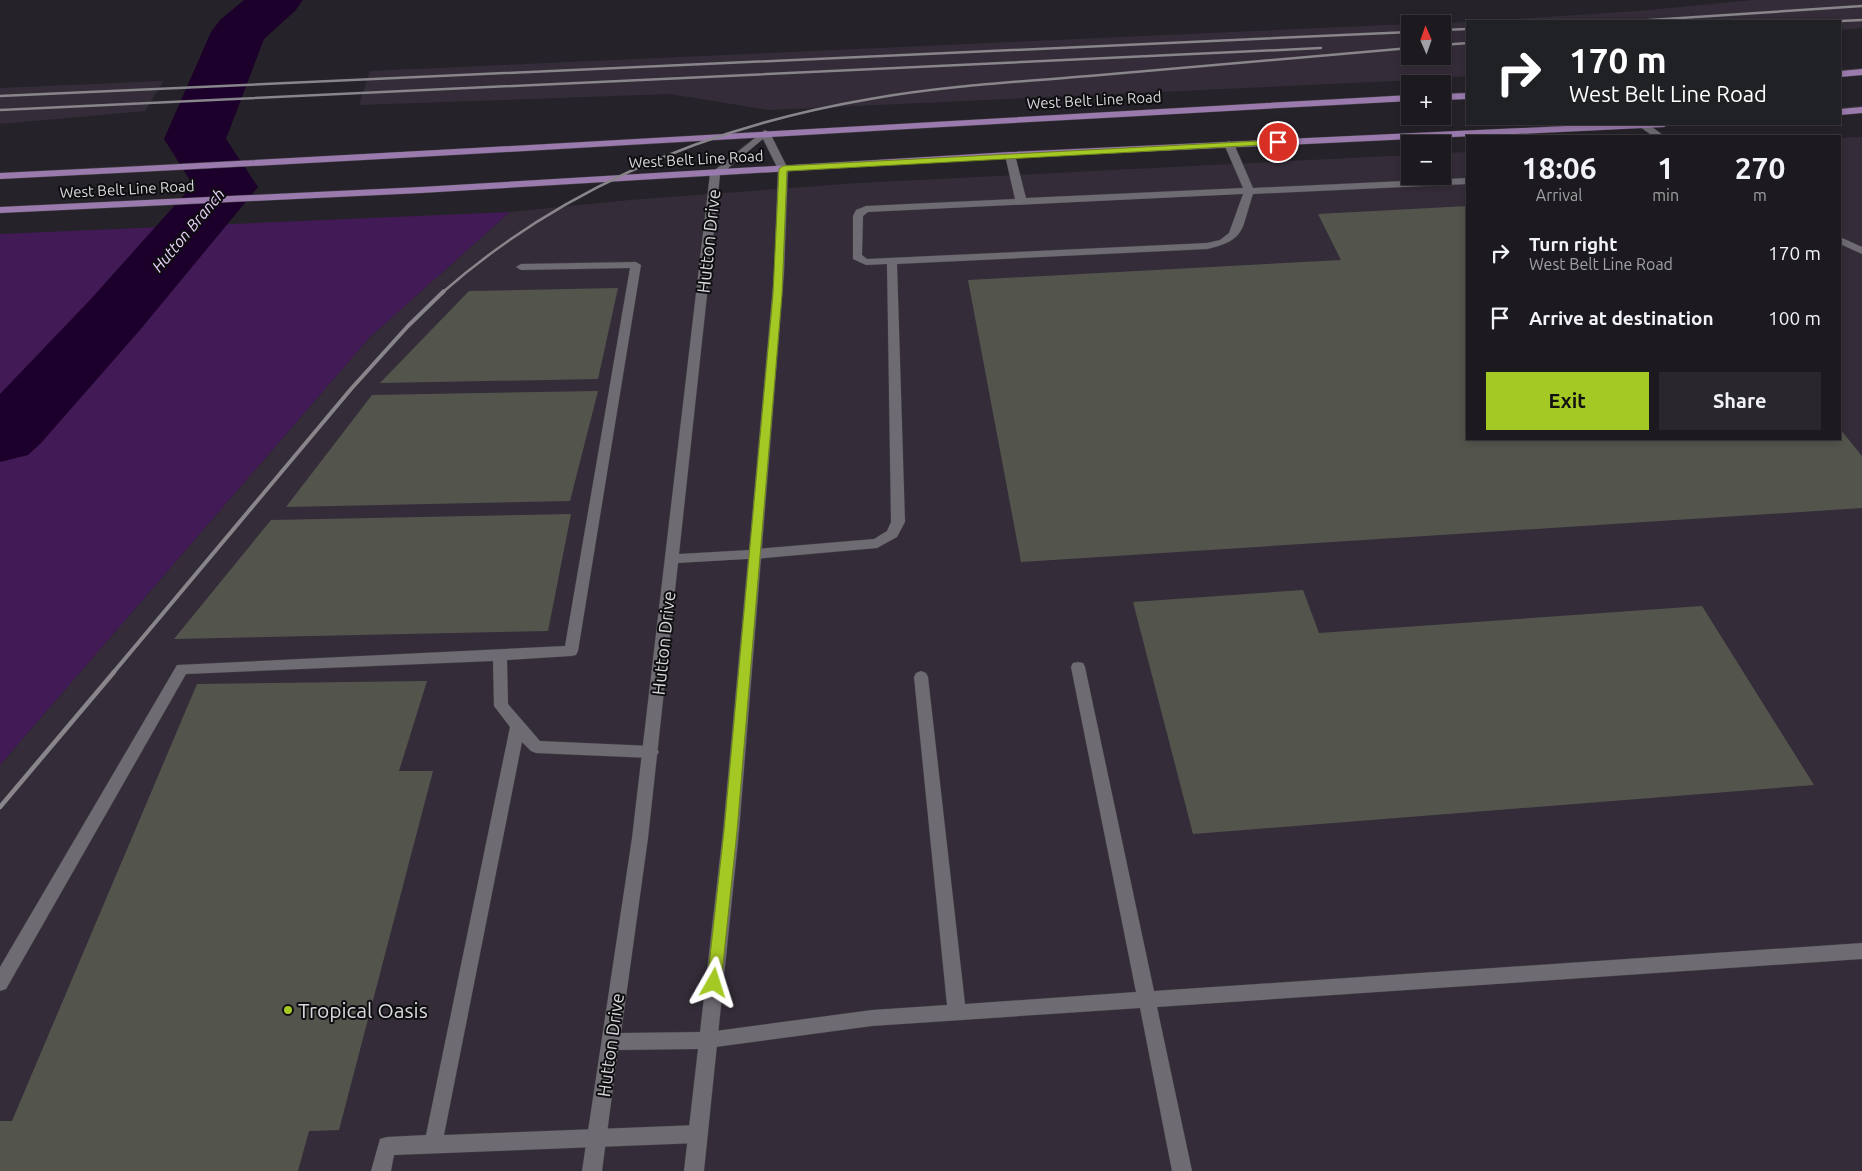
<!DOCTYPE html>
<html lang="en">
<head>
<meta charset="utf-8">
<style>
	body { margin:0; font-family:Ubuntu,sans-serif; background:#29272c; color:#f1f3f6; height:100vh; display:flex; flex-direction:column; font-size:19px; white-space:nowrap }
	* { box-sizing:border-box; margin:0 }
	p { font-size:16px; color:#a0a1a4 }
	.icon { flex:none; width:28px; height:28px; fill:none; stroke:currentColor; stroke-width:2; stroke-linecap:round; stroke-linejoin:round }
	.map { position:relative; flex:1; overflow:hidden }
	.panel { position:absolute; left:1466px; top:135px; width:375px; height:305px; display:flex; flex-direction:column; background:#1c1a1f; border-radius:0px; box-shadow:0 2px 8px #0003,0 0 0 1px #3a383d }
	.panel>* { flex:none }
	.top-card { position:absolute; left:1466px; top:20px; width:375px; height:105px; border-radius:0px; box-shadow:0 2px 8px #0003,0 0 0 1px #3a383d; background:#202124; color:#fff; overflow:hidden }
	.needle { width:32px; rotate:358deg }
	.fabs { position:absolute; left:1401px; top:15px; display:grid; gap:10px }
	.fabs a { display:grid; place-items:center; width:50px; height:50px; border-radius:0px; background:#1c1a1f; box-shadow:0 2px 8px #0003,0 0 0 1px #3a383d; font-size:25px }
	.pin { position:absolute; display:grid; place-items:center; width:42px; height:42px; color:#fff; margin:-21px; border:2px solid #fff; border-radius:50%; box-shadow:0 1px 5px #0007 }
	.me { position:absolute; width:55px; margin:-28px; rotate:6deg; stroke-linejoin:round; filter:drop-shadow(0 0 4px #0008) }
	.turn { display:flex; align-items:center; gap:18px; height:105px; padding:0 20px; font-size:22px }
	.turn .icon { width:65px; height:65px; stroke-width:2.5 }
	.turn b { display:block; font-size:35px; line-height:42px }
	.eta { display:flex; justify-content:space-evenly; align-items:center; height:85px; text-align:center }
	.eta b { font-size:30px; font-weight:600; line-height:35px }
	.action { display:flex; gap:10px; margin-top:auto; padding:10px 20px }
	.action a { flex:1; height:58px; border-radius:0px; background:#a4c824; color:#111; font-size:20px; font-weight:600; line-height:58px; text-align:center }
	.action a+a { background:#29272c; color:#f1f3f6 }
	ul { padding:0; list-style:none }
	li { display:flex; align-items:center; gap:15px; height:65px; padding:0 20px }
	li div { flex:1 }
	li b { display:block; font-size:19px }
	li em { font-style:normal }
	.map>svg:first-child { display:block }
</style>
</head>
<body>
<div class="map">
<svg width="1862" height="1171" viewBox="0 0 1862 1171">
	<rect width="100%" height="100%" fill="#262229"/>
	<g fill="#342d39">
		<polygon points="1753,0 1862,0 1862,28 1840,30 1840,21 1482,21 1639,11"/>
		<polygon points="1467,22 1467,76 1417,80 769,110 670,94 359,105 370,71 1410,24 1410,56 1442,56 1442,24 1426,24"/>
		<polygon points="163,81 145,111 0,124 0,88"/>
		<polygon points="1862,137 1862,1171 0,1171 0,765 370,337 510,212 630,200 858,183 1410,155 1410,176 1442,176 1443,153 1467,152 1468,439 1840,439 1840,138"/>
	</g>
	<polygon fill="#411a56" points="510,212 370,337 0,765 0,234"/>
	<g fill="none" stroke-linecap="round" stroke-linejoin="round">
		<polygon fill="#1c002b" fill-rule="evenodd" points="244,0 303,0 295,11 264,39 226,139 258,187 140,330 41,443 28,455 0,462 0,394 90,300 193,185 164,139 211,32 220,20"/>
	</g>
	<g fill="#53554d">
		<polygon points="1468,206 1468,439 1840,439 1840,429 1862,456 1862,508 1021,562 968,280 1341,260 1318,214"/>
		<polygon points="618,288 598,379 380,383 469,291"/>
		<polygon points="598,391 570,501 286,507 372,395"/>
		<polygon points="571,514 548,631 174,639 271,520"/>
		<polygon points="1303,590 1319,633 1702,606 1814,785 1193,834 1133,602"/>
		<polygon points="427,681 399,771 433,771 339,1130 309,1131 298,1171 0,1171 0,1121 12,1121 197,684"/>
	</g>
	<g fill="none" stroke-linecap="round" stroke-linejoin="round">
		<defs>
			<g id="service">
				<polygon points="1639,124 1648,124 1664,136 1653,136 1640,127"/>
				<path d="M1229,141L1234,144L1253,188L1468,178V184L1253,194C1241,229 1247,240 1207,249L897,264L905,522L897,537L877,548L755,559L750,557L748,554L750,551L755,549L874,539L887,531L891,522L887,264L866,265L853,259V216L856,210L866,206L1015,199L1005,155L1010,152L1015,155L1026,198L1243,188L1224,144ZM1243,194L1229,233L1220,240L1207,243L867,259L862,255L863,216L868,212Z"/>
				<polygon points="1840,237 1862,247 1862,254 1840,244"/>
				<polygon points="636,262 641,265 578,651 576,655 571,656 507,660 508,704 540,741 651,746 656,748 659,752 656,756 651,758 536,753 531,751 522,742 444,1135 698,1125 705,1128 707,1134 705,1140 698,1143 394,1155 391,1171 371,1171 380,1139 387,1137 426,1135 510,727 494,706 493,661 186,674 6,989 0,991 0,967 177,665 565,646 630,268 521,270 516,267 521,264"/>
				<polygon points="1078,662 1083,663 1085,667 1154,991 1862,943 1862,959 1157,1007 1192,1171 1172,1171 1140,1008 872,1026 708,1048 702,1046 699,1040 702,1034 708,1032 872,1010 947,1005 914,677 916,673 921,671 926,673 928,677 965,1004 1136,992 1071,667 1073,663"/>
			</g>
			<path id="tertiary" d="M765,130L770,133L788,169L784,274L739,831L704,1171H684L698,1049L618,1050L602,1171H582L632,838L710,174ZM763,139L778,169L774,274L749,550L679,554L720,175ZM748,559L723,831L700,1032L621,1033L648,838L678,563Z"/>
			<g id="primary">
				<polygon points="1862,69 1862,75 1840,77 1840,71"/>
				<polygon points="1468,93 1468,99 1442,100 1442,94"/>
				<path d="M1410,95V101C940,126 470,156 0,179V173C470,150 940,121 1410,95Z"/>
				<polygon points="1862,107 1862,113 1840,115 1840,109"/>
				<polygon points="1608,124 1669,124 1664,127 1010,158 421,193 0,213 0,207 421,187 1010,152"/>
			</g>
		</defs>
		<use href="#service" stroke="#3f3d42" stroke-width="1"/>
		<use href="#tertiary" stroke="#3f3d42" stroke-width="1"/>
		<use href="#primary" stroke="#3f3d42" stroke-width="1"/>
		<use href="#service" fill="#6f6b73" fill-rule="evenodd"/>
		<use href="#tertiary" fill="#6f6b73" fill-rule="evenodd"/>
		<use href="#primary" fill="#9b7bae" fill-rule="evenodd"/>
		<g stroke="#88858b" stroke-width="2.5">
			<polyline points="1635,21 1862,6"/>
			<polyline points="1840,21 1862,20"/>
			<polyline points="1442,30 1468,29"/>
			<polyline points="1442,45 1468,43"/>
			<polyline points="0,96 1410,32"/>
			<polyline points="0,110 1321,48"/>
			<path d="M443,292C565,185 712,126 870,99C943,86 1016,82 1089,76C1196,66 1303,57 1410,48"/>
		</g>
		<polyline stroke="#88858b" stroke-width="4" points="113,673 351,389 408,326 444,291"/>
		<polyline stroke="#88858b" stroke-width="4.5" points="0,807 114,672"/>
	</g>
	<polygon fill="#a4c824" stroke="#6b8217" points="1278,140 1282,142 1280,144 787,171 782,294 737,831 721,983 719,988 714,989 709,988 707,983 724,831 773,294 779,169 783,166"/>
	<circle fill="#a4c824" stroke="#0e0d10" stroke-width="2" cx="288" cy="1010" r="5"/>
	<g text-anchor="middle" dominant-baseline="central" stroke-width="4" stroke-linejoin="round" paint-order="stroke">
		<g font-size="15" fill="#d9d7db" stroke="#0e0d10">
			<text transform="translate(1094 100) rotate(-3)">West Belt Line Road</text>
			<text transform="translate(696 159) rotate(-3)">West Belt Line Road</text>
			<text transform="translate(127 189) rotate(-3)">West Belt Line Road</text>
		</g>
		<g font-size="16" font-style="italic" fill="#ead2fa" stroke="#0e0d10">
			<text transform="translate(188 230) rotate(-50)">Hutton Branch</text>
		</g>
		<g font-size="18" fill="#d9d7db" stroke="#0e0d10">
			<text transform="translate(708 241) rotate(-84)">Hutton Drive</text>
			<text transform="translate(663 643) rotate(-84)">Hutton Drive</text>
			<text transform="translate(610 1045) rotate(-82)">Hutton Drive</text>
		</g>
		<g font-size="21" fill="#d9d7db" stroke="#0e0d10" text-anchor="start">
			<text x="298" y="1010">Tropical Oasis</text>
		</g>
	</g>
</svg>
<div class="fabs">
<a><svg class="needle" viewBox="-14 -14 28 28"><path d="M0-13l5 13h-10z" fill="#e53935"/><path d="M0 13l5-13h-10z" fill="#a0a1a4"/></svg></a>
<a>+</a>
<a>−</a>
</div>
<div class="pin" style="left:1278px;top:142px;background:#d93025"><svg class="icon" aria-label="arrive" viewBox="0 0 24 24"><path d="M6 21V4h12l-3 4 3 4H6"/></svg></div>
<svg class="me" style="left:714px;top:983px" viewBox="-20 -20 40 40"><path d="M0-17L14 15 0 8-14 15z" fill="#a4c824" stroke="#fff" stroke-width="4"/></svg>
<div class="top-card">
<div class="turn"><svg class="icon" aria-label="right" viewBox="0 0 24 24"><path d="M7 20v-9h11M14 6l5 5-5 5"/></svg><div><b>170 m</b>West Belt Line Road</div></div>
</div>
<section class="panel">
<div class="eta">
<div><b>18:06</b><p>Arrival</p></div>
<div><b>1</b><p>min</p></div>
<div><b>270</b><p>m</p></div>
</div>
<ul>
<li><svg class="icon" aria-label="right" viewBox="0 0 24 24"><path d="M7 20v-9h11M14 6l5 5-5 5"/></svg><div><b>Turn right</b><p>West Belt Line Road</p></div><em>170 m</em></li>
<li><svg class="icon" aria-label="arrive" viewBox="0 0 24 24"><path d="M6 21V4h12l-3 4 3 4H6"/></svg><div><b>Arrive at destination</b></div><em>100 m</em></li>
</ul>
<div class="action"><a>Exit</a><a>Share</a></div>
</section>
</div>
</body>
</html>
